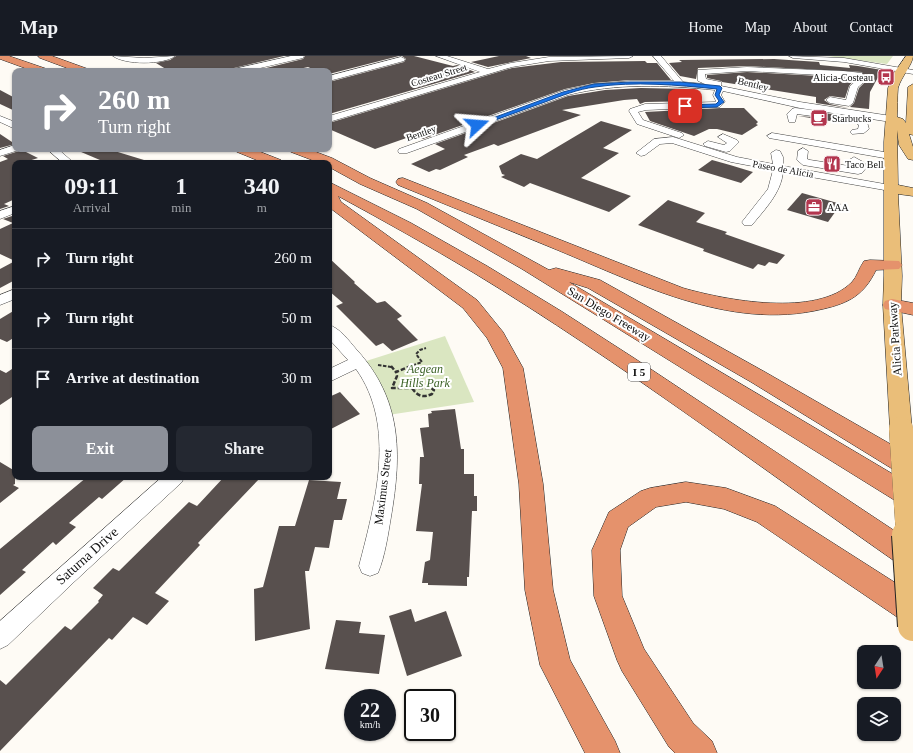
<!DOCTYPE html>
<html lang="en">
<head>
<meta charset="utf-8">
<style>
	body { margin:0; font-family:"Times New Roman",serif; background:#242831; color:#f1f3f6; height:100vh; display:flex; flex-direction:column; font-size:15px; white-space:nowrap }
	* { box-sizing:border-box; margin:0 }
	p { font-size:13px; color:#9ea1a6 }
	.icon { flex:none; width:22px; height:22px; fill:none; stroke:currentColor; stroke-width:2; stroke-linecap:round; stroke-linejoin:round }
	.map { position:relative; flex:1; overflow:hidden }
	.drawer { position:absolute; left:12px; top:104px; width:320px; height:320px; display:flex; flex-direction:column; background:#171b24; border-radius:8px; box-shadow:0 1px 3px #0004 }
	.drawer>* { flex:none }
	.guide { position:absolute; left:12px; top:12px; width:320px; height:84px; border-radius:8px; box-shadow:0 1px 3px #0004; background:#8c9099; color:#fff; overflow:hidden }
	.needle { width:26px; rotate:192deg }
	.buttons { position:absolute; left:857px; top:589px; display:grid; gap:8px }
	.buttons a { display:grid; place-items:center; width:44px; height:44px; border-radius:8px; background:#171b24; box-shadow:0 1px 3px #0004; font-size:20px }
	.speed { position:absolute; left:344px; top:633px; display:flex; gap:8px; font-size:20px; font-weight:700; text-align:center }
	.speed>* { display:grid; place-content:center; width:52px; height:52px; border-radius:50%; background:#171b24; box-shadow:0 1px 3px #0004; line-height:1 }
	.speed small { font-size:10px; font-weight:400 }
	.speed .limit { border:2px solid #111; border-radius:6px; background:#fff; color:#111 }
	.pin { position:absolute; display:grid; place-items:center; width:34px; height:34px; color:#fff; margin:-17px; border-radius:8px; box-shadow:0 2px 6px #0006 }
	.me { position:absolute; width:44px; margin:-22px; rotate:71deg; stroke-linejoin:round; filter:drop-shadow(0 0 3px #0008) }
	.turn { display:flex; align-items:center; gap:14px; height:84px; padding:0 20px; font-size:18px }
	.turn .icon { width:52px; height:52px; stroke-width:2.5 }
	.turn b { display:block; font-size:28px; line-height:34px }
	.eta { display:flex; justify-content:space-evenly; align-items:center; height:68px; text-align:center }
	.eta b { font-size:24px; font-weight:800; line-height:28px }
	.cta { display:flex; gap:8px; margin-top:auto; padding:8px 20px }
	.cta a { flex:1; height:46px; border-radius:8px; background:#8c9099; color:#fff; font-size:16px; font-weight:800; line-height:46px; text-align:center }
	.cta a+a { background:#242831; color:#f1f3f6 }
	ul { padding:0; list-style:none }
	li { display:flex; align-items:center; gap:12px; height:60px; padding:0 20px; border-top:1px solid #363941 }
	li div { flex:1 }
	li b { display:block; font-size:15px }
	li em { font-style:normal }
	header { display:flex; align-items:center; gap:24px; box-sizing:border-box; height:56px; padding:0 20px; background:#171b24; border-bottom:1px solid #363941 }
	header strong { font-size:19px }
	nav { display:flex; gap:22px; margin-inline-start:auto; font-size:14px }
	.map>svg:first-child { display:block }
</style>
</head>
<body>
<header>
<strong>Map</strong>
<nav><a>Home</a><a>Map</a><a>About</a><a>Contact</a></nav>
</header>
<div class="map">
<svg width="913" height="697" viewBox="0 0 913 697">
	<rect width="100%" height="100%" fill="#fefbf5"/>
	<g fill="#dae6c1">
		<polygon points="827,0 893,0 887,8"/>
		<polygon points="445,280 474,346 388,359 363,306"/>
	</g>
	<g fill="#58504e">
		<polygon points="176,0 284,0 234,12 232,15 169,15 156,7 170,4"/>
		<polygon points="305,0 399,0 329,18 329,15 317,15 308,11 290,15 254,15 303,3"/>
		<polygon points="402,0 414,0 453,10 457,9 475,16 329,58 329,26 404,6 406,3"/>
		<polygon points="499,0 526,0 531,2 488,11 471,6"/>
		<polygon points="774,3 819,6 820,9 850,12 849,9 858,10 882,14 870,36 869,53 850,51 854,47 859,32 865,26 862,16 747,10 698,12 696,23 680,20 669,7 682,6 679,4"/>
		<polygon points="645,5 647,7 657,7 671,24 630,24 594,27 565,33 423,83 415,79 375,93 329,73 329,67 512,12 561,6"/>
		<polygon points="747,16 854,22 854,24 849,30 845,42 830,40 824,44 830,48 848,52 816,47 816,41 722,26 721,25 707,22 707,19"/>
		<polygon points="641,32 690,33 701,45 645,46 640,48 637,43 624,44 562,54 581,59 498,90 494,88 464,99 468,101 440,114 436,113 429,116 411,108 445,93 435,88 568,40 605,34"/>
		<polygon points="0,34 15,42 15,55 0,48"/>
		<polygon points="721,52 744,52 758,66 756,68 758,69 742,79 717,73 709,73 694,80 650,65 645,56"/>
		<polygon points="818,56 838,59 830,65 798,60 812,61 818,58"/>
		<polygon points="601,65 632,74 603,92 619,97 581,122 631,140 609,156 530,127 524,131 501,121 505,119 502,118 499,110 521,98 537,103"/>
		<polygon points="0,78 15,88 0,92"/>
		<polygon points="20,93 38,102 22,107 15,107 15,143 4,148 9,150 0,153 0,106 8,103 3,100 19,95"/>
		<polygon points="74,93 108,93 144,104 143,107 107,107"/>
		<polygon points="712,104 730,109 753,116 741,127 698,114"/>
		<polygon points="802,137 841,148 828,166 787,154"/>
		<polygon points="668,144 705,157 696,166 727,176 725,178 785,199 777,208 769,206 765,210 758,208 753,213 703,195 704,193 638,169"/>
		<polygon points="15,159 15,205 0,198 0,173 13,167 3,163"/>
		<polygon points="329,202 355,226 354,227 377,247 385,245 402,260 397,263 418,284 392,295 383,287 376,290 336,250 343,247 329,235"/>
		<polygon points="15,205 15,224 0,232 0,213"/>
		<polygon points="15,254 15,281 7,286 0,283 0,263"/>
		<polygon points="15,311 15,339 0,349 0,314 6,317"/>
		<polygon points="340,336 360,358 329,374 329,341"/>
		<polygon points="455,353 461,393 464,393 464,418 474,418 474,440 477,440 477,455 472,455 469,521 467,521 467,530 428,529 428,527 422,527 425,506 430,504 433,476 416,475 422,428 419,428 420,401 424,401 420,372 429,371 428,358 432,357 431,355"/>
		<polygon points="0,406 15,415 15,428 13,429 19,432 0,447"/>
		<polygon points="87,421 127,421 102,443 99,441 69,467 76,471 56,489 53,486 22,514 26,516 0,539 0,493"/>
		<polygon points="224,421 261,421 198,487 200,489 155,537 169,545 147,569 133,561 112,584 109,582 0,695 0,624 6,629 65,570 71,574 99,546 98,545 103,539 93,532 113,512 119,515 189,446 197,450"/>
		<polygon points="309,424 341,426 337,443 347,443 342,464 334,464 329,492 315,491 309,515 305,515 310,573 255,585 254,533 263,531 279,470 295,470"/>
		<polygon points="411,553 415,566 446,555 462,600 407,620 389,560"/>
		<polygon points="336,564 361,566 359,577 385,579 379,618 325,613"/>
	</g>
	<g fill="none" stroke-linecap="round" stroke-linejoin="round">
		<defs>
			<g id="minor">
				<path d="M113,0L144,2L175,0C164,9 124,9 113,0Z"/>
				<polygon points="291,0 304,0 303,2 247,15 233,15 234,13"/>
				<polygon points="436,0 447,0 488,13 511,7 549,1 633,0 629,2 549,5 512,11 329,66 329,60 480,16"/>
				<path d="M653,0H661L683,26L705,28L698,25V14L747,11L843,15L862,17L864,26L858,31L853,47L849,50L830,47L826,44L830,41L846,44L850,30L856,25L855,21L747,15L705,18L706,23L721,26V30L800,46L891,60L896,63L891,66L800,52L723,35L721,39L725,46L720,51L646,54L638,56L643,64L682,77L684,79L679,82L637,68L629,55L630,53L645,48L715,46L716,45L713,39L715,34C665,29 617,27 568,39L407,97H399L398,95L399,93L565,34L594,28L630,25H674Z"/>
				<polygon points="789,0 844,2 913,14 913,18 844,6 793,2"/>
				<polygon points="401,1 405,3 404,5 329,25 329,20"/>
				<polygon points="795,52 812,54 817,57 812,60 797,58 795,66 789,66 787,58 792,53"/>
				<polygon points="844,59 859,62 867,66 869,73 864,77 852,78 850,76 852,74 858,73 859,69 854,66 841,64 839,62"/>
				<polygon points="0,60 15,66 15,73 0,66"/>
				<polygon points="772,77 890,97 895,100 890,103 769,82 767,80"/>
				<polygon points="723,78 737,84 739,86 730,95 726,96 705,90 703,88 708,85 724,89 727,87 718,81"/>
				<path d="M673,81L737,101L773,108L771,97L776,94L780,95L783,101V110L890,129L896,132L890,135L783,116C781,137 765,153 752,169H744L742,166L768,133L773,114L731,106L672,87L660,88L645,99L641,100L636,97L654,83Z"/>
				<polygon points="15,89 15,93 19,93 19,94 0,100 0,94"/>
				<polygon points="803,92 808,95 807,103 810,104 856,111 849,104 854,101 865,107 866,112 862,117 858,118 803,109 797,104 798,95"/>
				<polygon points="47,93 58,93 74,107 63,107"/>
				<polygon points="15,150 15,157 0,163 0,155"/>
				<polygon points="15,233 15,243 0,249 0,239"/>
				<path d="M329,269C340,272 349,285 356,293C402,343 402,397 391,461C388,479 385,500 378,517L370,520L362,517L359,510C375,448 397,370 356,313L329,326V313L348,304L329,283Z"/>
				<polygon points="162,421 184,421 182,426 74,526 8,589 0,593 0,565"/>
			</g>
			<path id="major" d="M906,0H913C913,8 901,21 898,32C897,41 898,52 897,61L903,63L906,67L908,31L913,28V79L909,78L913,91V104L908,103L899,89L897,74L898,129L913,132V140L898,138L902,220L901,249L912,373L909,379L901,382L893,379L890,373L883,249L884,220V86L888,32L894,17Z"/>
			<g id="highway">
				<polygon points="0,0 9,0 47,13 48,15 33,15 0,3"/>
				<polygon points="38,0 52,0 88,13 89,15 75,15 40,2"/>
				<polygon points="236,93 253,93 281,104 283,107 264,107 237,96"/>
				<polygon points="290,93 308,93 332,102 370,122 427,147 549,214 556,212 600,224 765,316 913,401 913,423 904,420 751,326 588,232 569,226 913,430 913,454 904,450 522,213 417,153 360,128 329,111 329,107 320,107 291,96"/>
				<path d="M403,122L683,232C725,244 817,262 852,226C857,221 859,212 864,205L870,204L899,205L902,209L899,213L876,214C864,239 849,247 823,253C728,276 634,225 550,191C499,170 449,150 398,129L396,126L398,123Z"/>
				<path d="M329,126L411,167L487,210L561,255L634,302L913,487V514L903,511C761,412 622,307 474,217C429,190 384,165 338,140L341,146L477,244L503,276L523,312L543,428L553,534L570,604L615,685L620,697H585L540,609L525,534L519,428L503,312L487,282L463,252L330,152Z"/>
				<polygon points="892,243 913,247 913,259 885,253 883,249 885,245"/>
				<polygon points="686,426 726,432 775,450 913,538 913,569 903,565 757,466 724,453 686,446 656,451 628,471 620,494 622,540 644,593 693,667 712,685 717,697 675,697 669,691 622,615 617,604 594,540 592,494 609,456 641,435 650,432"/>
			</g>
		</defs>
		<use href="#minor" stroke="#444" stroke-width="1"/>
		<use href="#major" stroke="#222" stroke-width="1"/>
		<use href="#highway" stroke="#222" stroke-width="1"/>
		<g stroke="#333" stroke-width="2" stroke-dasharray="3.5 1.5" stroke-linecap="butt">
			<polyline points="378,309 392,311"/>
			<polyline points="408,311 422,306 416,298 420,294 426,292"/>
		</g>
		<g stroke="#333" stroke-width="2.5" stroke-dasharray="4.5 2" stroke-linecap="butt">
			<polyline points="391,310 396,316"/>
			<polyline points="411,310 396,316 397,320 392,332 412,332"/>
			<path d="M412,332H431L434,334L432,338C423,342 417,340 412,332Z"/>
		</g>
		<use href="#minor" fill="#fff" fill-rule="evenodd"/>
		<use href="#major" fill="#eabe79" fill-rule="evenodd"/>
		<use href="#highway" fill="#e5926c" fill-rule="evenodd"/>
		<defs>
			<polyline id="major-bridge-far1" points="901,373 908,480"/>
			<polyline id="major-bridge" points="907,479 913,570"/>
		</defs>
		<use href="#major-bridge-far1" stroke="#222" stroke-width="24" stroke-linecap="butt"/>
		<use href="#major-bridge" stroke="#222" stroke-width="32" stroke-linecap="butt"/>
		<use href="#major-bridge-far1" stroke="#eabe79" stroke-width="24"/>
		<use href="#major-bridge" stroke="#eabe79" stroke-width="30"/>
	</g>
	<path fill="#1a73e8" stroke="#114b97" d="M630,26H680L720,30L722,32L719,39L724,46L717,51L685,52L682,50L685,49L716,48L719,45L715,39L717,33C677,29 635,25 595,31C578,33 561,40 545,46C523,54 501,62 479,70L474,69L563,36L594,28Z"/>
	<defs>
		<symbol id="bus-square" viewBox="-11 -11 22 22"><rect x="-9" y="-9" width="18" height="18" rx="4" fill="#b3364e" stroke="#fff"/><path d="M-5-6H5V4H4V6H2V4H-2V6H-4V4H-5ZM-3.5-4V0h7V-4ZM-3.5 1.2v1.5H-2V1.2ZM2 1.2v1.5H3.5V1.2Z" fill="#fff"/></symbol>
		<symbol id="cafe-square" viewBox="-11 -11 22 22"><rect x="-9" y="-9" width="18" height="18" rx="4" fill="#b3364e" stroke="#fff"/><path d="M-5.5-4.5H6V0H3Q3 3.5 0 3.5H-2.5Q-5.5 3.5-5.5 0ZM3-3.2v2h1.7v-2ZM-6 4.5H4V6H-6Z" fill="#fff"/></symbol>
		<symbol id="restaurant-square" viewBox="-11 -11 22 22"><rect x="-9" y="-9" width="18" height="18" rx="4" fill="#b3364e" stroke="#fff"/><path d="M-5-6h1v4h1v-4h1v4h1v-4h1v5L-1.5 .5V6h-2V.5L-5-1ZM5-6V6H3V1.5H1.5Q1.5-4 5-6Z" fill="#fff"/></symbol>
		<symbol id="office-square" viewBox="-11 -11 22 22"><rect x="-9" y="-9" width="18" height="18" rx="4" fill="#b3364e" stroke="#fff"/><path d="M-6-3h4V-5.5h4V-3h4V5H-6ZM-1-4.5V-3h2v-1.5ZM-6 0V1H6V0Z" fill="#fff"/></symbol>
	</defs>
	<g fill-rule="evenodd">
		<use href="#bus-square" x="876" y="11" width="20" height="20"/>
		<use href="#cafe-square" x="809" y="52" width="20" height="20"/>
		<use href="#restaurant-square" x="822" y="98" width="20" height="20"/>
		<use href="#office-square" x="804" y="141" width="20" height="20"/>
	</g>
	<g text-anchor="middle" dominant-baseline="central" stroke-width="4" stroke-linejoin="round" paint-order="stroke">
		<g font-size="10" fill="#111" stroke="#fff">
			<text transform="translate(439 19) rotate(-17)">Costeau Street</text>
			<text transform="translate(753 28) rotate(14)">Bentley</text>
			<text transform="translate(421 77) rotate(-19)">Bentley</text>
			<text transform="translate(783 113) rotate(10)">Paseo de Alicia</text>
		</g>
		<g font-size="10" fill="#111" stroke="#fff" text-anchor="start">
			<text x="873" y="21" text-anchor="end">Alicia-Costeau</text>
			<text x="832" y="62">Starbucks</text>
			<text x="845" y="108">Taco Bell</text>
			<text x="827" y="151">AAA</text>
		</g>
		<rect fill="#fff" stroke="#585858" stroke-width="1" x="628" y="307" width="22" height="18" rx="3"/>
		<g font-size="11" font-weight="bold" fill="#111">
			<text x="639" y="316">I 5</text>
		</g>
		<g font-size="12" fill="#111" stroke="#fff">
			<text transform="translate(609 258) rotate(31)">San Diego Freeway</text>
			<text transform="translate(895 283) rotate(-94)">Alicia Parkway</text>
			<text transform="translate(383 431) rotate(-83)">Maximus Street</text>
		</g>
		<g font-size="12" font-style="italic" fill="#3c6227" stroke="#fff">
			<text x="425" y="313">Aegean<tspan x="425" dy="14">Hills Park</tspan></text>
		</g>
		<g font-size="14" fill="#111" stroke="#fff">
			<text transform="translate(87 500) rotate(-42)">Saturna Drive</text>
		</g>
	</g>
</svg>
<div class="buttons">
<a><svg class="needle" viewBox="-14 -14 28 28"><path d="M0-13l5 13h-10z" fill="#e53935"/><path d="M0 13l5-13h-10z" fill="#9ea1a6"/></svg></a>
<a><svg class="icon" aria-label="layers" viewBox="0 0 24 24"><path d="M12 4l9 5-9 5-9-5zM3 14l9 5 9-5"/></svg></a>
</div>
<div class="speed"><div>22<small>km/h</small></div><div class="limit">30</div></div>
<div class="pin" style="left:685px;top:50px;background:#d93025"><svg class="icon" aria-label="arrive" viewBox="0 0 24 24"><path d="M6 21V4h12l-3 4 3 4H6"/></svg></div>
<svg class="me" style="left:477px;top:69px" viewBox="-20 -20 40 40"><path d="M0-17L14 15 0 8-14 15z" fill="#1a73e8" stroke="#fff" stroke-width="4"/></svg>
<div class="guide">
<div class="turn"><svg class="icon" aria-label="right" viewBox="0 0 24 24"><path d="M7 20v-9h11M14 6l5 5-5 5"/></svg><div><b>260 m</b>Turn right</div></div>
</div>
<section class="drawer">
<div class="eta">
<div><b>09:11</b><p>Arrival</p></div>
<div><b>1</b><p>min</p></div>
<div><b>340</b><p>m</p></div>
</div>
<ul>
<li><svg class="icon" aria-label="right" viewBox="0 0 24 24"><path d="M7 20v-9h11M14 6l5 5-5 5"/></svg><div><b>Turn right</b></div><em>260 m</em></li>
<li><svg class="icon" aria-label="right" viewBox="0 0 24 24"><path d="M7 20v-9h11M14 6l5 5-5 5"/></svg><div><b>Turn right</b></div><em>50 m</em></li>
<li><svg class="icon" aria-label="arrive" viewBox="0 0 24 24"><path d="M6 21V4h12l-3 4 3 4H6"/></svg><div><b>Arrive at destination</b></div><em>30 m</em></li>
</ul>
<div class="cta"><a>Exit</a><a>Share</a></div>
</section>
</div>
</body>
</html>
